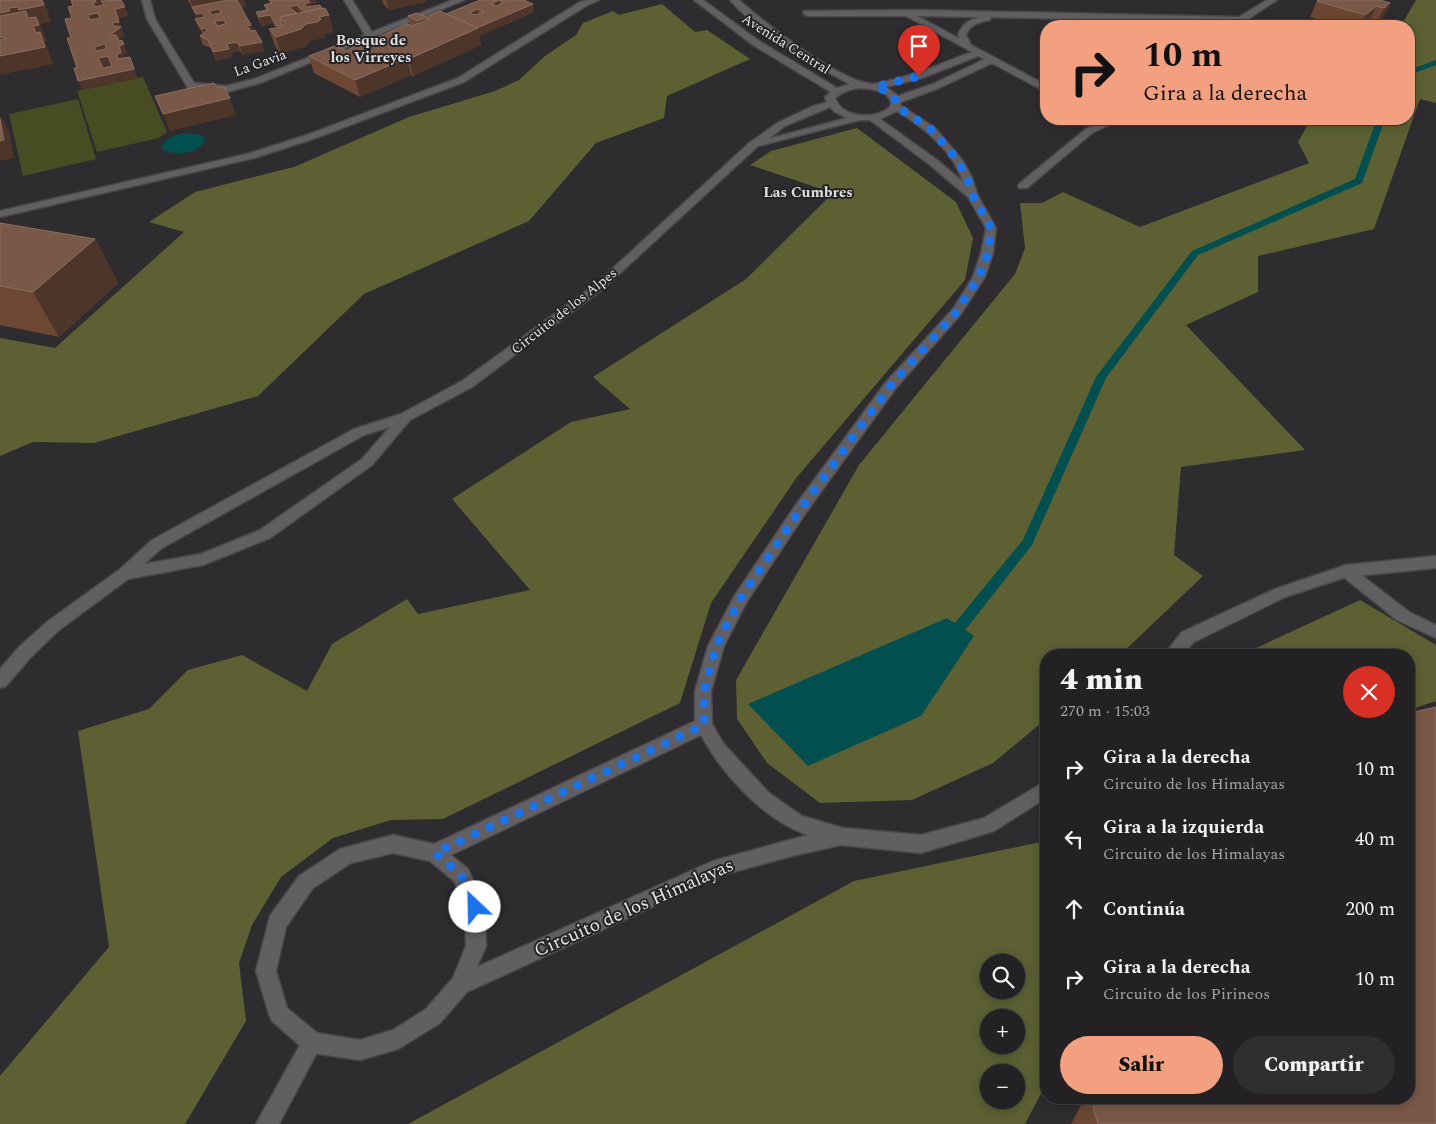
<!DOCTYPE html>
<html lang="es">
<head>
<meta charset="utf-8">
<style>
	body { margin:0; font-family:Spectral,serif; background:#2f2e31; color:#f1f3f6; height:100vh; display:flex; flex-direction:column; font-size:19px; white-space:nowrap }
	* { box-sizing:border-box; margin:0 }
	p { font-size:16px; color:#a3a3a6 }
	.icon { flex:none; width:28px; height:28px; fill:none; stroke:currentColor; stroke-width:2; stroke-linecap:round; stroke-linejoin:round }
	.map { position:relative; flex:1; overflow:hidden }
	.sheet { position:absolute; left:1040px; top:649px; width:375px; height:455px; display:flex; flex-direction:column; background:#232124; border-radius:20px; box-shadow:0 2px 12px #0003,0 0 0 1px #403e41 }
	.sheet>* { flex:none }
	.banner { position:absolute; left:1040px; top:20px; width:375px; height:105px; border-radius:20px; box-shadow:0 2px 12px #0003,0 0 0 1px #403e41; background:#f2a080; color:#111; overflow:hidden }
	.fabs { position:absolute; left:980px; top:954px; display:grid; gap:10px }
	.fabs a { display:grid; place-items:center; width:45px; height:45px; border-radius:50%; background:#232124; box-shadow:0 2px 12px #0003,0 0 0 1px #403e41; font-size:25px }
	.pin { position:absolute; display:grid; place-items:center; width:42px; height:42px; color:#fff; margin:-51px -21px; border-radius:50% 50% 50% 0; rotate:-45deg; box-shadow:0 0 5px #0007 }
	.pin .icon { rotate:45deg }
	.me { position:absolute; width:55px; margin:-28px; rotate:336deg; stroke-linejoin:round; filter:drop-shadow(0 0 4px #0008) }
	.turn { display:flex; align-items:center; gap:18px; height:105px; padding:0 20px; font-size:22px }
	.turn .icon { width:65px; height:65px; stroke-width:2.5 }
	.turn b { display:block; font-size:35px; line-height:42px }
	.round { display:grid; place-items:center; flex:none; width:52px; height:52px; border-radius:26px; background:#2f2e31 }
	.headline { display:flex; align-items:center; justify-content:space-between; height:85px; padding:0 20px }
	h1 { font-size:30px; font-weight:800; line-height:38px }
	.cta { display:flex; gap:10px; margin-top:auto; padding:10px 20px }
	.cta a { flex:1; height:58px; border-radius:30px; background:#f2a080; color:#111; font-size:20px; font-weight:800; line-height:58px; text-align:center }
	.cta a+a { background:#2f2e31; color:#f1f3f6 }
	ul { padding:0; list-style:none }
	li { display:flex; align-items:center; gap:15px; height:70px; padding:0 20px }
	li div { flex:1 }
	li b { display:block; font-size:19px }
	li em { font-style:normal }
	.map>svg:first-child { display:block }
</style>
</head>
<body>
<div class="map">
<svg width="1436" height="1124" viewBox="0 0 1436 1124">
	<rect width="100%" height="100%" fill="#2f2c30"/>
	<g fill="#484c23">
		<polygon points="143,77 167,132 159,138 97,152 77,91"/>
		<polygon points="78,99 96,159 23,176 9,114"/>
	</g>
	<g fill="#5c6033" fill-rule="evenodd">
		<polygon points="1416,0 1436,0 1436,103 1420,99 1374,229 1258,256 1258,292 1186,325 1305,450 1181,467 1174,555 1203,576 1120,655 1046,655 1046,719 993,763 912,800 820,803 767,763 737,719 736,680 859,465 1015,274 1025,248 1020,203 1042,203 1063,192 1140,227 1309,163 1298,142 1311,119 1409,119 1409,26 1401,26"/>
		<polygon points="662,4 695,32 707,30 750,59 667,96 664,118 596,143 529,221 364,294 258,396 94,443 33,442 0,456 0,338 55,348 184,232 149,222 195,192 294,167 409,117 495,91 519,80 545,56 576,35 583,23 613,11 619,15"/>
		<polygon points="857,128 956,202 973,238 965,280 797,477 711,603 680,703 443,819 391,820 333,838 281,877 252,925 239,963 246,1021 185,1124 0,1124 0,1076 109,947 78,731 149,709 188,670 242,655 307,691 332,644 407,599 418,614 530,590 452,499 571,422 630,409 593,377 746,279 833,193 750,165 771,151"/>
		<polygon points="1360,600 1436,645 1436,701 1409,710 1409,655 1241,655"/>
		<path d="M1046,841V1084L1025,1124H408L854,881ZM989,962H1016V990H989ZM989,1018H1016V1045H989ZM1016,1072V1100H989V1072Z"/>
	</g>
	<g fill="#024f50">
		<path d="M183,133L202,135L205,141C197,154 177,156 163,150L162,144L169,138Z"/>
		<polygon points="947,618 974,636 921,716 808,766 748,704"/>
	</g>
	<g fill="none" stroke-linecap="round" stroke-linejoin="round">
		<g fill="#024f50" fill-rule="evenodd">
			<polygon points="1436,60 1436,65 1409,75 1409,70"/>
			<polygon points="1377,119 1385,119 1362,183 1198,255 1106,378 1032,545 955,643 950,644 945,643 943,639 945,635 1023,540 1096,377 1192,251 1355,179"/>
		</g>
		<defs>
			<g id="lane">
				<polygon points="1346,565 1351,567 1409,612 1436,625 1436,638 1397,620 1341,575 1338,571 1341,567"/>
				<polygon points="312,1033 319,1036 322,1043 279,1124 256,1124 305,1036"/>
			</g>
			<g id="street">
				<polygon points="142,0 150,0 155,19 194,83 227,86 254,79 365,35 344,0 352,0 372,32 453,0 464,0 260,83 227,92 188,88 147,19"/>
				<polygon points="587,0 599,0 586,6 464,82 313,139 254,158 0,217 0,211 247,154 307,135 458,78 580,2"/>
				<path d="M694,0H703L759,41L837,88L850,84C811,64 759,33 730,0H739C765,23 840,83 874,84C880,84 887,81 892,80C920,73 945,62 972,52L906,16H807L803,13L804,11L919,10L1239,17L1267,0H1277L1245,21V26H1237V23L991,17L990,20C980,22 970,24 966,35L971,45L1046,85V92L992,63L939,88L901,102L900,105L935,128L963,161L972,178L978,196L996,228L993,253L985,277L961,314L896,388L805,514L746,603L724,646L711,691L712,724L723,743L769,793L802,816L843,828L921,835L984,818L1046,781V798L994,831L921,853L841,845L796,855L722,875L467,992L440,1023L398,1049L360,1060L312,1053L305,1050L272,1021L269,1014L256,971L270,916L299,876L340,849L393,835L434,844L695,721V691L708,646L735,595L795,506L886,382L953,309L973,277L981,253L986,228L968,197L929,164L870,120H860L758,146L604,288L472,387L410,420L372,465L270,538L203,565L128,579L59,630L31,657L6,686L0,688V669L19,647L47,622L119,570L152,540L354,429L401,414L462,381L596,284L748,144L779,122L811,107L827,102L825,97L831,92L753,45ZM917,16H919L979,17C969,20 962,24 958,35L960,39ZM978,56L985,59L933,84L898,96L886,87L922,78ZM859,88C870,89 887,89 891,102L890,107C875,120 842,118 835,98C842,92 850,89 859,88ZM830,107L835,112L847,118L768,139L785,126ZM897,111C924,128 953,150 963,182L937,160L880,119ZM390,427L362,459L260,530L201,554L144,564L162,548L364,435ZM701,735C722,774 765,821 808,835L713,861L477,967L486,946L485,907L468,869L451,855ZM393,853L430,861L454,881L465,907L466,946L453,978L426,1009L393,1030L360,1040L317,1033L287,1008L276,971L286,927L313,888L351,863Z"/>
				<polygon points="1109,119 1122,119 1092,133 1027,188 1019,188 1018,186 1019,184 1086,129"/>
				<polygon points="1436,556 1436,568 1346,577 1285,597 1194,642 1182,655 1164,655 1182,632 1275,589 1346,565"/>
			</g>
		</defs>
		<use href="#lane" stroke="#49474a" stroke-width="3"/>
		<use href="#street" stroke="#49474a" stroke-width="3"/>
		<use href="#lane" fill="#625f63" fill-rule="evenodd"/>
		<use href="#street" fill="#625f63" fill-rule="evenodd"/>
	</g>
	<g fill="#6c4734">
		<polygon points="188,0 244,0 246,6 241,7 251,25 253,31 262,42 264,51 243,55 240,51 231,53 232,57 216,61 211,48 203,45 200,36 203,34 198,27 195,19 197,18"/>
		<polygon points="268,0 316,0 317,3 310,4 311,7 322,8 329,15 333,32 325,33 325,36 322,38 311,40 306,46 281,54 275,46 269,29 276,28 273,23 262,26 259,21 256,12 266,10 264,5 270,3"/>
		<polygon points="382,0 426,0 426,2 389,10 383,3"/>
		<polygon points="480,0 524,0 534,12 479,36 481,45 413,76 411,75 360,97 314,73 309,56 346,51 375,43 380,41 379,37 410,24 408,16 426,17 446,14"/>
		<polygon points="1317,1 1390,3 1382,19 1376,24 1369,22 1364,26 1339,26 1310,17"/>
		<polygon points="0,223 95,239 118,283 59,337 0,325"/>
		<polygon points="1085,1098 1409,1098 1436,1124 1071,1124"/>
	</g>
	<g fill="#4e352a">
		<polygon points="42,0 43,0 47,9 51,22 40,24 44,33 47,41 45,42 48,49 53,64 0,75 0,38 5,37 43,47 0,32 0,13 9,8"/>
		<polygon points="95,0 104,0 103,5 97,11 93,2"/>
		<polygon points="190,0 244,0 246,6 219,11 222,17 203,14 205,21 199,23"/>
		<polygon points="306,0 316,0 317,3 310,4 312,11 307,12 304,4"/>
		<polygon points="386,0 426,0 426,2 389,10"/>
		<polygon points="499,0 500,8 491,4"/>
		<polygon points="1390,3 1382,19 1376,24 1384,8"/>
		<polygon points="533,4 534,12 479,36 481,45 413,76 409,59 468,32"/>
		<polygon points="297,5 300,13 292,15 289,7"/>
		<polygon points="1377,6 1369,22 1364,26 1360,26 1365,15"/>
		<polygon points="125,7 129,16 119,18 122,30 125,36 113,43 110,35 115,9"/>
		<polygon points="478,9 479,18 469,13"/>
		<polygon points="98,13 101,21 94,28 88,15"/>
		<polygon points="270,15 273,23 262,26 259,17"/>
		<polygon points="329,15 333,32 325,33 325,36 322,38 311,40 306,46 281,54 276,37 290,32 319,17"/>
		<polygon points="426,18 429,35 420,29 418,21"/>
		<polygon points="224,20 227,28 218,30 215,21"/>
		<polygon points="251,25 254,34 250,34 247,26"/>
		<polygon points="206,28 209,37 205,37 202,29"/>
		<polygon points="122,40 127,53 123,55 125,62 122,68 117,54 119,46"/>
		<polygon points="237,42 240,51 231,53 232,57 216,61 213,52 227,44"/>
		<polygon points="262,42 264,51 243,55 240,46"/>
		<polygon points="105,44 112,65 102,67 94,47"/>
		<polygon points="130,57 138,78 82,90 78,81 134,69"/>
		<polygon points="407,58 411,75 360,97 355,80"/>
		<polygon points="230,98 236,115 170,131 163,114"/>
		<polygon points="0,115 9,131 14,158 0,161"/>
		<polygon points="95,239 118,283 59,337 33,292"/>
	</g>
	<g fill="#795847" stroke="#8b6e60" fill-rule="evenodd">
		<polygon points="0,0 42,0 44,5 19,10 18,7 9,8 10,11 0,13"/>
		<path d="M71,0H95L96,2H93L95,7L104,5L101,1L121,0L125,7L115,9L119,22L112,23L114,26L121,27L110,35H116L119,41L122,40L124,44L119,46L121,53L117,54L118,59L130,57L134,69L78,81L74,68H77L67,38H71L65,19L72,18L68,7L73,6ZM98,13L100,18L90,20L88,15ZM105,44L106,49L96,51L94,47ZM108,56L112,66L103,68L98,58Z"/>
		<path d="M228,0H237L251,25L247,26L251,31L255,30L262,42L240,46L237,42L227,44L229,49L213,52L208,40L200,36L207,30L206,28L202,29L195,19L205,17L202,13L196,14L192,7ZM219,9L221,13L212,15L209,11ZM224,20L226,24L217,26L215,21Z"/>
		<polygon points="270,0 308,0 310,2 304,4 307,7 320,5 322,8 305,12 297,5 289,7 297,13 280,17 282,25 277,26 270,15 259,17 256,12 268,10 264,5 272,3"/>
		<path d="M480,0H524L533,4L477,28L446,14ZM499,0L505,2L497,6L491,4ZM478,9L484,12L475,15L469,13Z"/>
		<polygon points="1318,0 1380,0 1390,3 1384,8 1377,6 1365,15 1317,1"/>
		<polygon points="325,8 329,15 319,17 321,19 318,22 306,24 301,29 276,37 269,29 282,27 286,21 283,21 280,17"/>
		<polygon points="26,11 28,18 36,17 39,25 33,26 36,33 40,32 45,47 0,56 0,40 5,39 5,37 0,38 0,16"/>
		<polygon points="440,11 478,28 409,59 407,58 355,80 309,56 335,46 346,51 368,39 375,43 384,39 379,37 394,30 407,24 412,26 429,19 426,18 418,21 408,16 416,13 426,17"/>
		<polygon points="214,83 218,88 224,87 230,98 163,114 155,96"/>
		<polygon points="0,119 4,140 0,141"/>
		<polygon points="0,223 95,239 33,292 0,286"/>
		<polygon points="1436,707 1436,1124 1098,1124 1093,1107 1099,1098 1409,1098 1409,713"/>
	</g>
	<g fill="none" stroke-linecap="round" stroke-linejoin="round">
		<path stroke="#1a73e8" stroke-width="9" stroke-dasharray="0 16.2" d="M475,907L461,875L435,853L704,725V691L716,646L740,599L800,510L891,385L957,311L979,277L988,253L991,228L973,196L967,178L958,161L932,130L896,106C896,93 885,90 875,87L919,76"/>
	</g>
	<g text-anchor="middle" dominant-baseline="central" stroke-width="4" stroke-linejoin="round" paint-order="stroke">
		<g font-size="14" fill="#e7e6e8" stroke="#252326">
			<text transform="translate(786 44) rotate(32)">Avenida Central</text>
			<text transform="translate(260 63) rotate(-20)">La Gavia</text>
			<text transform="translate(564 311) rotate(-38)">Circuito de los Alpes</text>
		</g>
		<g font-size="15" font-weight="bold" fill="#e2dfe3" stroke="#252326">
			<text x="371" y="40">Bosque de<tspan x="371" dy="17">los Virreyes</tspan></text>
			<text x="808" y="192">Las Cumbres</text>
		</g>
		<g font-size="19" fill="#e7e6e8" stroke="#252326">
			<text transform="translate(634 908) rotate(-24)">Circuito de los Himalayas</text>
		</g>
	</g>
</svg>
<div class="fabs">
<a><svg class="icon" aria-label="search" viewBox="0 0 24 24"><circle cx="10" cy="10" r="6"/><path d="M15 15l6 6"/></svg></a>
<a>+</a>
<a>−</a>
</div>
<div class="pin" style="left:919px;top:76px;background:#d93025"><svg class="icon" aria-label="arrive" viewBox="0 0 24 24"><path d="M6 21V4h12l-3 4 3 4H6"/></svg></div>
<svg class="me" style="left:475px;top:907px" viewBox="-20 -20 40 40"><circle r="19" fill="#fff"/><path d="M0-13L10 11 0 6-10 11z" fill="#1a73e8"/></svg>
<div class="banner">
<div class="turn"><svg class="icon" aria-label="right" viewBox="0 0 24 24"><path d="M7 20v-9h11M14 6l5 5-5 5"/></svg><div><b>10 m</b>Gira a la derecha</div></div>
</div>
<section class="sheet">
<div class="headline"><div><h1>4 min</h1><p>270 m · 15:03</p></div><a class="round" style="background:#d93025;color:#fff"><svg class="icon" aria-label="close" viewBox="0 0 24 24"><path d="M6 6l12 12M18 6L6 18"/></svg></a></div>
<ul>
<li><svg class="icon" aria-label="right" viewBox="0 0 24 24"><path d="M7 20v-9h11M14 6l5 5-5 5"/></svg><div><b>Gira a la derecha</b><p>Circuito de los Himalayas</p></div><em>10 m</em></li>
<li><svg class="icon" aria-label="left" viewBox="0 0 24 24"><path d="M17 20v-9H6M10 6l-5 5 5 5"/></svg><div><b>Gira a la izquierda</b><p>Circuito de los Himalayas</p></div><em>40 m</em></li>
<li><svg class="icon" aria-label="ahead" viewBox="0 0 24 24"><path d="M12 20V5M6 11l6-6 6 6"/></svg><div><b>Continúa</b></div><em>200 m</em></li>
<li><svg class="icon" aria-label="right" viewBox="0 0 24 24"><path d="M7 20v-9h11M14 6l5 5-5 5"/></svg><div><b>Gira a la derecha</b><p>Circuito de los Pirineos</p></div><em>10 m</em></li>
</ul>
<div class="cta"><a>Salir</a><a>Compartir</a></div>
</section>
</div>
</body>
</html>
